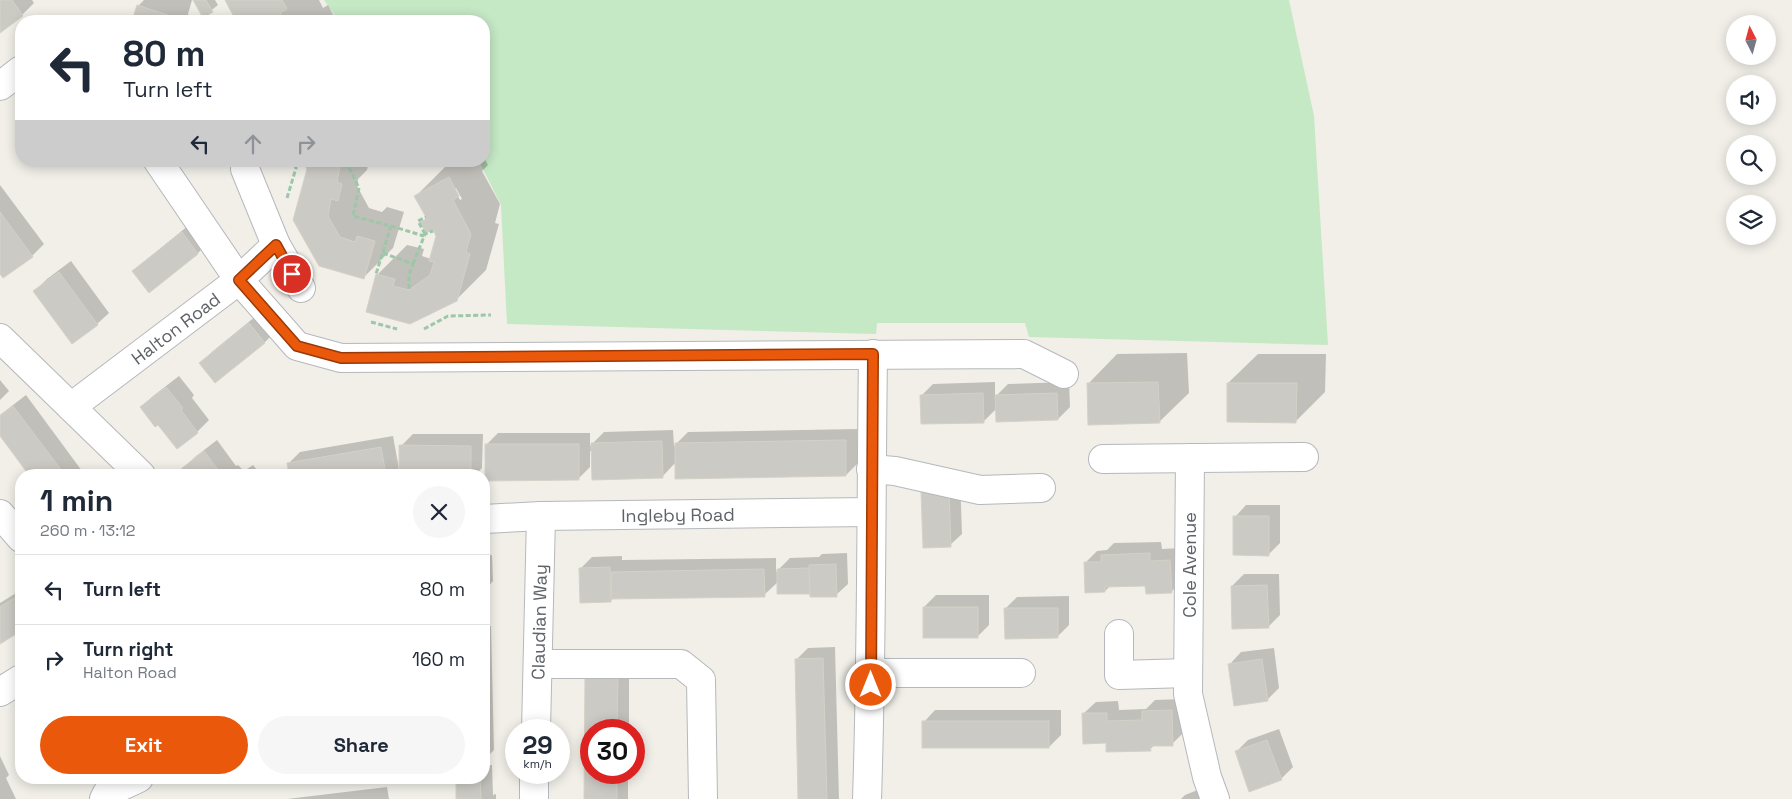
<!DOCTYPE html>
<html lang="en">
<head>
<meta charset="utf-8">
<style>
	body { margin:0; font-family:"Space Grotesk",sans-serif; background:#f6f6f7; color:#1f2937; height:100vh; display:flex; flex-direction:column; font-size:19px; white-space:nowrap }
	* { box-sizing:border-box; margin:0 }
	p { font-size:16px; color:#747a83 }
	.icon { flex:none; width:28px; height:28px; fill:none; stroke:currentColor; stroke-width:2; stroke-linecap:round; stroke-linejoin:round }
	.map { position:relative; flex:1; overflow:hidden }
	.details { position:absolute; left:15px; top:469px; width:475px; height:315px; display:flex; flex-direction:column; background:#fff; border-radius:20px; box-shadow:0 2px 12px #0003 }
	.details>* { flex:none }
	.hud { position:absolute; left:15px; top:15px; width:475px; height:152px; border-radius:20px; box-shadow:0 2px 12px #0003; background:#fff; color:#1f2937; overflow:hidden }
	.needle { width:32px; rotate:354deg }
	.controls { position:absolute; left:1726px; top:15px; display:grid; gap:10px }
	.controls a { display:grid; place-items:center; width:50px; height:50px; border-radius:50%; background:#fff; box-shadow:0 2px 12px #0003; font-size:25px }
	.speed { position:absolute; left:505px; top:719px; display:flex; gap:10px; font-size:25px; font-weight:700; text-align:center }
	.speed>* { display:grid; place-content:center; width:65px; height:65px; border-radius:50%; background:#fff; box-shadow:0 2px 12px #0003; line-height:1 }
	.speed small { font-size:12px; font-weight:400 }
	.speed .limit { border:8px solid #d22; background:#fff; color:#111 }
	.pin { position:absolute; display:grid; place-items:center; width:42px; height:42px; color:#fff; margin:-21px; border:2px solid #fff; border-radius:50%; box-shadow:0 1px 5px #0007 }
	.me { position:absolute; width:55px; margin:-28px; rotate:0deg; stroke-linejoin:round; filter:drop-shadow(0 0 4px #0008) }
	.turn { display:flex; align-items:center; gap:18px; height:105px; padding:0 25px; font-size:22px }
	.turn .icon { width:65px; height:65px; stroke-width:2.5 }
	.turn b { display:block; font-size:35px; line-height:42px }
	.lanes { display:flex; align-items:center; height:48px; padding:0 25px; background:#0003; justify-content:center; gap:25px; direction:ltr }
	.lanes .off { opacity:.35 }
	.round { display:grid; place-items:center; flex:none; width:52px; height:52px; border-radius:26px; background:#f6f6f7 }
	.overview { display:flex; align-items:center; justify-content:space-between; height:85px; padding:0 25px }
	h1 { font-size:30px; font-weight:700; line-height:38px }
	.button { display:flex; gap:10px; margin-top:auto; padding:10px 25px }
	.button a { flex:1; height:58px; border-radius:30px; background:#ea580c; color:#fff; font-size:20px; font-weight:700; line-height:58px; text-align:center }
	.button a+a { background:#f6f6f7; color:#1f2937 }
	ul { padding:0; list-style:none }
	li { display:flex; align-items:center; gap:15px; height:70px; padding:0 25px; border-top:1px solid #e0e1e3 }
	li div { flex:1 }
	li b { display:block; font-size:19px }
	li em { font-style:normal }
	.map>svg:first-child { display:block }
</style>
</head>
<body>
<div class="map">
<svg width="1792" height="799" viewBox="0 0 1792 799">
	<rect width="100%" height="100%" fill="#f1efe8"/>
	<polygon fill="#c5e8c5" points="324,0 1289,0 1314,116 1328,345 1029,337 1025,323 877,323 876,334 507,324 501,205 479,161 484,161 484,21 339,21"/>
	<g fill="#0003" fill-rule="evenodd">
		<polygon points="0,0 32,0 34,3 22,15 0,31"/>
		<polygon points="144,0 192,0 188,14 191,21 133,21 138,6"/>
		<polygon points="194,0 215,0 218,5 204,16"/>
		<polygon points="226,0 319,0 323,8 328,5 336,20 334,21 247,21 243,15"/>
		<path d="M484,158L488,165L482,171L500,204L495,223L499,224L486,270L456,300L410,322L378,274L407,245L424,249L422,256L431,259L437,236L433,228L422,222L427,217L416,196L445,167L456,161H484ZM456,188L462,199L460,200L454,189Z"/>
		<polygon points="304,161 369,161 367,170 358,179 357,186 369,208 382,212 387,207 404,212 393,248 363,278 320,265 308,169"/>
		<polygon points="0,185 44,244 32,256 0,272"/>
		<polygon points="194,221 209,241 198,253 149,291 134,272 146,260"/>
		<polygon points="71,261 109,313 97,324 35,291 47,279"/>
		<polygon points="261,312 276,331 264,343 201,363 213,351"/>
		<polygon points="1187,353 1189,393 1159,422 1088,384 1117,354"/>
		<polygon points="1258,354 1326,354 1325,392 1296,421 1228,383"/>
		<polygon points="179,376 194,395 192,398 209,420 197,432 177,447 158,423 141,407 153,396"/>
		<polygon points="0,380 9,391 0,400"/>
		<polygon points="995,382 995,397 1008,384 1069,382 1070,407 1058,419 997,408 984,421 921,396 933,384"/>
		<polygon points="26,395 85,475 31,475 0,434 0,415"/>
		<polygon points="857,429 858,463 846,475 676,462 662,477 593,451 590,451 590,467 578,479 486,445 498,433 590,433 590,446 604,432 673,430 674,446 688,432"/>
		<polygon points="413,434 483,434 482,468 475,475 400,475 401,446"/>
		<polygon points="393,436 399,469 392,475 290,475 288,464 300,452"/>
		<polygon points="217,440 236,466 238,465 244,471 253,465 261,475 187,475 183,469 195,457"/>
		<polygon points="960,478 962,534 950,545 922,491"/>
		<polygon points="1246,505 1280,505 1280,543 1268,555 1235,517"/>
		<polygon points="1161,542 1162,549 1182,548 1183,580 1171,592 1147,585 1110,586 1105,591 1085,563 1097,551 1107,550 1114,543"/>
		<polygon points="847,553 848,584 836,595 811,592 779,581 764,595 614,597 611,601 580,569 592,557 622,556 622,560 776,558 776,572 790,558 819,557 822,554"/>
		<polygon points="492,555 493,581 488,587 489,609 484,614 484,556"/>
		<polygon points="1244,574 1279,574 1280,615 1268,627 1232,586"/>
		<polygon points="21,590 21,629 0,642 0,603"/>
		<polygon points="936,595 989,595 989,625 977,637 924,607"/>
		<polygon points="1069,596 1069,625 1057,637 1005,609 1017,597"/>
		<polygon points="484,626 491,626 494,750 484,760"/>
		<polygon points="835,647 839,799 800,799 797,659 808,648"/>
		<polygon points="1274,648 1279,688 1267,700 1230,664 1241,652"/>
		<polygon points="629,663 629,730 591,730 591,772 628,772 628,799 586,799 587,674"/>
		<polygon points="1183,699 1184,732 1172,744 1155,745 1150,749 1084,713 1096,702 1118,701 1119,710 1146,709 1155,700"/>
		<polygon points="935,710 1061,710 1061,735 1049,747 924,722"/>
		<polygon points="1279,729 1293,767 1281,779 1236,752 1248,740"/>
		<polygon points="0,756 9,775 6,778 16,799 0,799"/>
		<polygon points="492,765 493,795 496,794 496,799 458,799 457,778 484,778 484,766"/>
		<polygon points="1215,783 1222,799 1181,799 1185,795"/>
		<polygon points="387,787 389,799 287,799"/>
	</g>
	<g fill="#cccac5" stroke="#d6d1c6">
		<polygon points="0,0 12,0 23,16 0,33"/>
		<polygon points="193,0 206,0 213,12 203,18"/>
		<polygon points="225,0 282,0 287,9 280,13 285,21 245,21 243,17 236,21"/>
		<polygon points="137,5 168,15 166,21 132,21"/>
		<polygon points="303,161 341,161 337,182 342,184 338,201 331,199 328,216 340,237 355,242 357,236 375,241 364,279 319,266 293,220 307,169"/>
		<polygon points="449,177 459,196 453,200 471,234 466,252 470,254 457,301 410,324 366,312 376,274 395,279 393,286 409,290 430,275 434,262 429,261 436,236 433,230 426,233 420,222 427,219 414,196"/>
		<polygon points="0,212 33,257 3,278 0,274"/>
		<polygon points="182,232 198,254 149,293 132,271"/>
		<polygon points="59,272 98,325 72,344 33,291"/>
		<polygon points="249,323 265,343 215,383 199,363"/>
		<polygon points="1158,382 1160,423 1088,425 1087,383"/>
		<polygon points="1227,383 1297,383 1296,423 1227,422"/>
		<polygon points="166,387 183,408 181,410 198,433 177,449 158,425 155,427 140,407"/>
		<polygon points="983,393 984,423 921,424 920,395"/>
		<polygon points="1057,393 1058,420 996,422 995,395"/>
		<polygon points="13,406 65,475 29,475 0,436 0,416"/>
		<polygon points="846,440 846,476 675,479 675,443"/>
		<polygon points="662,441 663,478 592,480 591,443"/>
		<polygon points="485,444 579,444 579,480 485,481"/>
		<polygon points="399,445 471,446 471,475 399,475"/>
		<polygon points="381,447 386,475 289,475 287,463"/>
		<polygon points="204,451 222,475 186,475 181,469"/>
		<polygon points="949,489 951,547 923,548 921,491"/>
		<polygon points="1233,516 1269,516 1269,556 1233,555"/>
		<polygon points="1150,553 1150,561 1170,560 1172,593 1146,594 1145,586 1105,587 1105,592 1085,593 1084,562 1101,562 1101,555"/>
		<polygon points="836,564 837,597 810,597 809,565"/>
		<polygon points="610,567 611,602 580,603 579,568"/>
		<polygon points="809,568 810,594 777,594 777,569"/>
		<polygon points="764,569 765,597 611,599 611,572"/>
		<polygon points="1267,585 1269,628 1232,629 1231,586"/>
		<polygon points="21,594 21,631 0,644 0,607"/>
		<rect x="923" y="607" width="55" height="31"/>
		<polygon points="1004,608 1058,608 1058,638 1005,639"/>
		<polygon points="823,658 827,799 798,799 795,659"/>
		<polygon points="1262,659 1268,701 1234,706 1228,664"/>
		<polygon points="585,674 618,674 617,730 591,730 591,772 617,772 617,799 584,799"/>
		<polygon points="1172,710 1173,746 1150,746 1151,751 1106,752 1106,743 1083,744 1082,713 1107,713 1107,721 1142,720 1142,711"/>
		<rect x="922" y="721" width="127" height="27"/>
		<polygon points="1267,740 1282,780 1249,792 1235,751"/>
		<polygon points="456,778 480,778 481,799 456,799"/>
	</g>
	<g fill="none" stroke-linecap="round" stroke-linejoin="round">
		<defs>
			<g id="minor">
				<polyline points="0,86 21,70"/>
				<polyline points="158,161 239,280 297,346 341,358 1024,354 1064,374"/>
				<polyline points="245,169 276,245 301,288"/>
				<polyline points="0,338 141,475"/>
				<path id="s1" d="M71,407L239,280L276,245"/>
				<polyline points="1190,458 1188,694 1207,777 1215,799"/>
				<polyline points="1103,459 1304,457"/>
				<polyline points="871,469 895,471 980,490 1041,488"/>
				<polyline points="0,514 21,538"/>
				<path id="s2" d="M484,519L541,516L871,512"/>
				<polyline points="1119,634 1119,675 1188,673"/>
				<polyline points="538,664 681,664 701,680 703,799"/>
				<polyline points="871,673 1021,673"/>
				<polyline points="0,692 21,679"/>
				<path id="s3" d="M536,730L541,516"/>
				<polyline points="104,799 107,793 139,778"/>
				<polyline points="534,799 534,772"/>
				<path d="M867,799C872,651 871,503 873,354"/>
			</g>
		</defs>
		<use href="#minor" stroke="#b5b8bc" stroke-width="30"/>
		<g stroke="#9cc7a9" stroke-width="3" stroke-dasharray="5 2.5" stroke-linecap="butt">
			<polyline points="346,161 359,188 353,216 391,226 376,274"/>
			<polyline points="206,165 214,161"/>
			<polyline points="287,198 296,168 293,161"/>
			<polyline points="391,226 424,236"/>
			<polyline points="425,234 418,221 426,217"/>
			<polyline points="383,253 413,264 409,275 409,290"/>
			<polyline points="413,264 425,234 433,231"/>
			<polyline points="371,322 397,329"/>
			<polyline points="424,329 448,316 491,315"/>
		</g>
		<use href="#minor" stroke="#fff" stroke-width="28"/>
	</g>
	<g fill="none" stroke-linecap="round" stroke-linejoin="round">
		<defs>
			<polyline id="route" points="292,274 276,245 239,280 297,346 341,358 873,354 871,685"/>
		</defs>
		<use href="#route" stroke="#983908" stroke-width="12"/>
		<use href="#route" stroke="#ea580c" stroke-width="9"/>
	</g>
	<g text-anchor="middle" dominant-baseline="central" stroke-width="4.5" stroke-linejoin="round" paint-order="stroke">
		<g font-size="18" fill="#5f6368" stroke="#fff">
			<text stroke="none"><textPath href="#s1" startOffset="131">Halton Road</textPath></text>
			<text stroke="none"><textPath href="#s2" startOffset="194">Ingleby Road</textPath></text>
			<text transform="translate(1189 565) rotate(-90)">Cole Avenue</text>
			<text stroke="none"><textPath href="#s3" startOffset="108">Claudian Way</textPath></text>
		</g>
	</g>
</svg>
<div class="controls">
<a><svg class="needle" viewBox="-14 -14 28 28"><path d="M0-13l5 13h-10z" fill="#e53935"/><path d="M0 13l5-13h-10z" fill="#747a83"/></svg></a>
<a><svg class="icon" aria-label="sound" viewBox="0 0 24 24"><path d="M4 9h4l5-4v14l-5-4H4zM17 9q2 3 0 6"/></svg></a>
<a><svg class="icon" aria-label="search" viewBox="0 0 24 24"><circle cx="10" cy="10" r="6"/><path d="M15 15l6 6"/></svg></a>
<a><svg class="icon" aria-label="layers" viewBox="0 0 24 24"><path d="M12 4l9 5-9 5-9-5zM3 14l9 5 9-5"/></svg></a>
</div>
<div class="speed"><div>29<small>km/h</small></div><div class="limit">30</div></div>
<div class="pin" style="left:292px;top:274px;background:#d93025"><svg class="icon" aria-label="arrive" viewBox="0 0 24 24"><path d="M6 21V4h12l-3 4 3 4H6"/></svg></div>
<svg class="me" style="left:871px;top:685px" viewBox="-20 -20 40 40"><circle r="17" fill="#ea580c" stroke="#fff" stroke-width="3"/><path d="M0-11L8 9 0 5-8 9z" fill="#fff"/></svg>
<div class="hud">
<div class="turn"><svg class="icon" aria-label="left" viewBox="0 0 24 24"><path d="M17 20v-9H6M10 6l-5 5 5 5"/></svg><div><b>80 m</b>Turn left</div></div>
<div class="lanes"><svg class="icon" aria-label="left" viewBox="0 0 24 24"><path d="M17 20v-9H6M10 6l-5 5 5 5"/></svg><svg class="icon off" aria-label="ahead" viewBox="0 0 24 24"><path d="M12 20V5M6 11l6-6 6 6"/></svg><svg class="icon off" aria-label="right" viewBox="0 0 24 24"><path d="M7 20v-9h11M14 6l5 5-5 5"/></svg></div>
</div>
<section class="details">
<div class="overview"><div><h1>1 min</h1><p>260 m · 13:12</p></div><a class="round"><svg class="icon" aria-label="close" viewBox="0 0 24 24"><path d="M6 6l12 12M18 6L6 18"/></svg></a></div>
<ul>
<li><svg class="icon" aria-label="left" viewBox="0 0 24 24"><path d="M17 20v-9H6M10 6l-5 5 5 5"/></svg><div><b>Turn left</b></div><em>80 m</em></li>
<li><svg class="icon" aria-label="right" viewBox="0 0 24 24"><path d="M7 20v-9h11M14 6l5 5-5 5"/></svg><div><b>Turn right</b><p>Halton Road</p></div><em>160 m</em></li>
</ul>
<div class="button"><a>Exit</a><a>Share</a></div>
</section>
</div>
</body>
</html>
